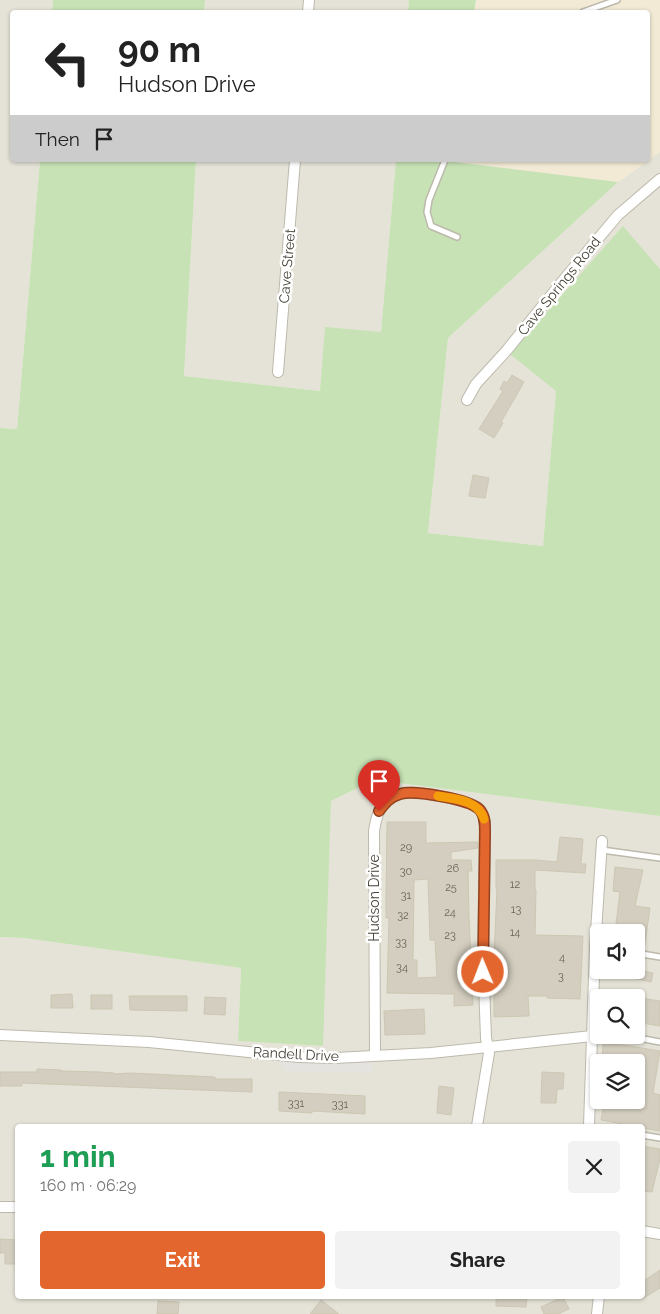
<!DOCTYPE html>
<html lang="en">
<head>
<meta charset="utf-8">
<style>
	body { margin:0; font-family:Raleway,sans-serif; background:#f2f2f2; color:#222; height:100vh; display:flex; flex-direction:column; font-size:19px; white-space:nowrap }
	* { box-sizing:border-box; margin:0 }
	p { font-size:16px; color:#767676 }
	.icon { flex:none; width:28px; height:28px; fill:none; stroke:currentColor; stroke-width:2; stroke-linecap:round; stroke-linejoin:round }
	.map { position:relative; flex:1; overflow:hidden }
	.details { position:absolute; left:15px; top:1124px; width:630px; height:175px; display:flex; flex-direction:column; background:#fff; border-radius:5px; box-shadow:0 1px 4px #0004 }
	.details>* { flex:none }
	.guide { position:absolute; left:10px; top:10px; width:640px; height:152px; border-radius:5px; box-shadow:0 1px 4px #0004; background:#fff; color:#222; overflow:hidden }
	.controls { position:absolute; left:590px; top:924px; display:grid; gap:10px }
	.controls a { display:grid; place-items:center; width:55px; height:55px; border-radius:5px; background:#fff; box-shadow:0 1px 4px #0004; font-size:25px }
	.pin { position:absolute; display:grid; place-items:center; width:42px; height:42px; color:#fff; margin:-51px -21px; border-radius:50% 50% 50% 0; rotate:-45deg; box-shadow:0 0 5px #0007 }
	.pin .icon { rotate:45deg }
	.me { position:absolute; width:55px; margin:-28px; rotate:359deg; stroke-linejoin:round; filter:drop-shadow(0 0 4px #0008) }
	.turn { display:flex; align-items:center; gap:18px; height:105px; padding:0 25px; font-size:22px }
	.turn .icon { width:65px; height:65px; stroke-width:2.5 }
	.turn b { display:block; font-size:35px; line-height:42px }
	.then { display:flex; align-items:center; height:48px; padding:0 25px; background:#0003; gap:10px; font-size:19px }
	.round { display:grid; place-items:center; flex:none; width:52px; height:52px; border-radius:5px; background:#f2f2f2 }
	.head { display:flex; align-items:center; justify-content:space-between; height:85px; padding:0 25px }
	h1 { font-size:30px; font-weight:700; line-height:38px; color:#1e9e55 }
	.primary-button { display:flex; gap:10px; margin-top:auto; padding:10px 25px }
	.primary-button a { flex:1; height:58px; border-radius:5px; background:#e3662e; color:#fff; font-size:20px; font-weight:700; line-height:58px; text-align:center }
	.primary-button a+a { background:#f2f2f2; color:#222 }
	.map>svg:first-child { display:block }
</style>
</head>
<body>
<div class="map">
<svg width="660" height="1314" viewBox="0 0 660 1314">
	<rect width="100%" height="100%" fill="#f2f1e8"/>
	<g fill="#e5e3d7" fill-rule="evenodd">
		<polygon points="0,0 53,0 52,12 12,12 12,160 40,160 17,429 0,428"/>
		<polygon points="205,0 409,0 408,12 204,12"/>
		<polygon points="660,152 660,269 623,227 556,391 543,546 428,533 448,338 618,182"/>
		<polygon points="196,160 396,160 381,332 320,391 184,376"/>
		<path d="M374,780L660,816V1314H0V937L24,938L241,968L238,1041L322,1046L331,801ZM599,932H636V970H599ZM599,998H636V1035H599ZM599,1062H636V1100H599ZM18,1126H642V1296H18Z"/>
	</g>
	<polygon fill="#f2ead5" points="476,0 660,0 660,152 618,182 453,162 453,160 648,160 648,12 474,12"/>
	<g fill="#c7e2b5">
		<polygon points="53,0 205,0 204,12 52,12"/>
		<polygon points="409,0 476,0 474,12 408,12"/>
		<polygon points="40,160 196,160 184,376 320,391 325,327 381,332 396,160 453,160 454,162 618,182 448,338 428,533 543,546 556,391 510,354 623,226 660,269 660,816 374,780 331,801 323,1046 238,1041 241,968 24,938 0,937 0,428 17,429"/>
	</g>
	<polygon fill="#e4e3df" points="373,1059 373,1073 283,1071 282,1062 339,1062"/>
	<g fill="#d3cebf" stroke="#cdc7b3" fill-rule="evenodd">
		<polygon points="512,375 524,382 501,422 503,423 494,438 479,429 503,391 500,389 504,381 507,383"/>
		<polygon points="473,475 489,478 485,498 469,496"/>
		<path d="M387,822H426V843L478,842V848L451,852V860H471L472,871H468L469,916L473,1005L454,1006V994L387,993L389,918H386V898ZM428,879L430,940H435L437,977L417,978V960H413L414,880Z"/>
		<polygon points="560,837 583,839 581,864 586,864 585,873 535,870 535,890 536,890 535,935 583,936 580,999 547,998 547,996 528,996 529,1016 494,1017 494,958 497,888 496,888 496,860 536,860 557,862"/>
		<polygon points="615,867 643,870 635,906 650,908 644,950 636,949 638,932 615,932 620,892 613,891"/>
		<polygon points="615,970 639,970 653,973 651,982 615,974"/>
		<polygon points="72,994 73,1008 51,1008 51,995"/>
		<rect x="91" y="995" width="21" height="14"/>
		<polygon points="129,996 187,996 187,1011 130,1010"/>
		<polygon points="205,997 226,998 225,1015 204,1014"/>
		<polygon points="640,998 660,1001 660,1026 636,1022"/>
		<polygon points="424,1009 425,1034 385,1035 384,1011"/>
		<polygon points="603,1044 623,1045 660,1051 653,1093 660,1095 660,1131 642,1128 642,1126 633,1126 601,1120 605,1100 641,1100 645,1078 636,1077 636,1062 602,1062"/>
		<polygon points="37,1069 61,1070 61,1071 99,1072 114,1073 114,1074 130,1073 215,1077 215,1079 252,1079 252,1092 22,1083 22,1086 0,1086 0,1072 37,1072"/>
		<polygon points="542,1072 564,1073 563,1089 557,1089 556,1103 541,1103"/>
		<polygon points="439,1086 454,1088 451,1115 437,1113"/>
		<polygon points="279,1092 365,1096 365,1114 312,1111 312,1113 279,1111"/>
		<polygon points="642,1146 660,1149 660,1159 652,1192 642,1191"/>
		<polygon points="0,1239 17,1240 16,1264 5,1264 5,1253 0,1253"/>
		<polygon points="660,1270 660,1288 642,1299 642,1282"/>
		<polygon points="496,1296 527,1296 526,1307 496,1306"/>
		<polygon points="563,1297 569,1309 558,1314 544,1314 541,1307"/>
		<polygon points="321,1300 339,1314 310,1314"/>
		<polygon points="158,1301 179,1302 178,1314 157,1314"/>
	</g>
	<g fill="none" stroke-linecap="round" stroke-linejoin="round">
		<defs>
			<g id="lane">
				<polyline points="583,12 617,0"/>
				<polyline points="445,160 429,200 427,212 431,226 457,237"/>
				<polyline points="602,850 660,858"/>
				<polyline points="636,953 660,957"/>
				<path d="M592,1036C616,1035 637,1037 660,1042"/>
				<polyline points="642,1135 660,1138"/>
			</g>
			<g id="street">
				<polyline points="308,12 309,0"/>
				<polyline points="278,372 295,160"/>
				<polyline points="467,400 476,384 507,350 566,277 618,215 660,179"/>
				<polyline points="0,1035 149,1042 299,1057 335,1058 431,1053 592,1036"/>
				<path d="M375,1055L374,831C376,818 379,805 391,798C394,796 399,794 402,793C416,791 468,799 478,808C482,812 484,817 485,822L483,955L486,1038L489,1053L477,1126"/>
				<polyline points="589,1126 595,947 602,841"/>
				<polyline points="0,1207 18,1207"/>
				<polyline points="642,1231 660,1234"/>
				<polyline points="597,1314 599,1296"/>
			</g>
		</defs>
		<use href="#lane" stroke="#bdb9ac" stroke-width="8"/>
		<use href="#street" stroke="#bdb9ac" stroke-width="12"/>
		<use href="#lane" stroke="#fff" stroke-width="5"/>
		<use href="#street" stroke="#fff" stroke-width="10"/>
	</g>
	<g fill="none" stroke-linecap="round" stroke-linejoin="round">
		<defs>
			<path id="route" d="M379,811C385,803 390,797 400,794C414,790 470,799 480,810C485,816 485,824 485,832L483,972"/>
		</defs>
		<use href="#route" stroke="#94421e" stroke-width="12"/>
		<use href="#route" stroke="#e3662e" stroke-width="9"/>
		<path stroke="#f59e0b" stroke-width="9" d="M438,796C456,799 478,800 484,819"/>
	</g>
	<g text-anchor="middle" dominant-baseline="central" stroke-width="5" stroke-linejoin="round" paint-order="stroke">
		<g font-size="11" fill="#686559">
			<text x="406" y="847">29</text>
			<text x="453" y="868">26</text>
			<text x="406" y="871">30</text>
			<text x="515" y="884">12</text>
			<text x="451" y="887">25</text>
			<text x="406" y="895">31</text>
			<text x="516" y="909">13</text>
			<text x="450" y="912">24</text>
			<text x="403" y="915">32</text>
			<text x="515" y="932">14</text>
			<text x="450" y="935">23</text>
			<text x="401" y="942">33</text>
			<text x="562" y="957">4</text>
			<text x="402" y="967">34</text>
			<text x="561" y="976">3</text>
			<text x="296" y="1103">331</text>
			<text x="340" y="1104">331</text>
		</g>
		<g font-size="14" fill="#454237" stroke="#fff">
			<text transform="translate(287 266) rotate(-85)">Cave Street</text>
			<text transform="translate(559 286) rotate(-51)">Cave Springs Road</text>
			<text transform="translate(374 898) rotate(-90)">Hudson Drive</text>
			<text transform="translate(296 1054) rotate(3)">Randell Drive</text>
		</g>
	</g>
</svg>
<div class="controls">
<a><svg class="icon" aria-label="sound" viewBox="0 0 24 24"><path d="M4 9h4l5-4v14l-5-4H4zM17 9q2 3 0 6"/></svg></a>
<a><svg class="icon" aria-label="search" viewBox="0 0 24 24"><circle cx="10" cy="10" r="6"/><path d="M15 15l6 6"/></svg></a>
<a><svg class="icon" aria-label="layers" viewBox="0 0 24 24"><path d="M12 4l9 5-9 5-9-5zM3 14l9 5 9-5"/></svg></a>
</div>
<div class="pin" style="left:379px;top:811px;background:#d93025"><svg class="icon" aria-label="arrive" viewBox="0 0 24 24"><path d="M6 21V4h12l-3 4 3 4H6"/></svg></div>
<svg class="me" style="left:483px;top:972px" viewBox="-20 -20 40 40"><circle r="17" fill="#e3662e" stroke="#fff" stroke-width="3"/><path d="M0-11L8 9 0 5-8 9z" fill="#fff"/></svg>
<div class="guide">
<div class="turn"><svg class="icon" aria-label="left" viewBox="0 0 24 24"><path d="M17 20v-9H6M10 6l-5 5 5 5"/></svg><div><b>90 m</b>Hudson Drive</div></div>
<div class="then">Then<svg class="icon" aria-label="arrive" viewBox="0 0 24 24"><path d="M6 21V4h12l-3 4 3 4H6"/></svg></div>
</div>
<section class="details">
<div class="head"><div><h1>1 min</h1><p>160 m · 06:29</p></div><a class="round"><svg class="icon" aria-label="close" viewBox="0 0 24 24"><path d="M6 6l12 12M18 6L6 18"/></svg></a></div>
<div class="primary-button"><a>Exit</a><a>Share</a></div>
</section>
</div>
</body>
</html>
